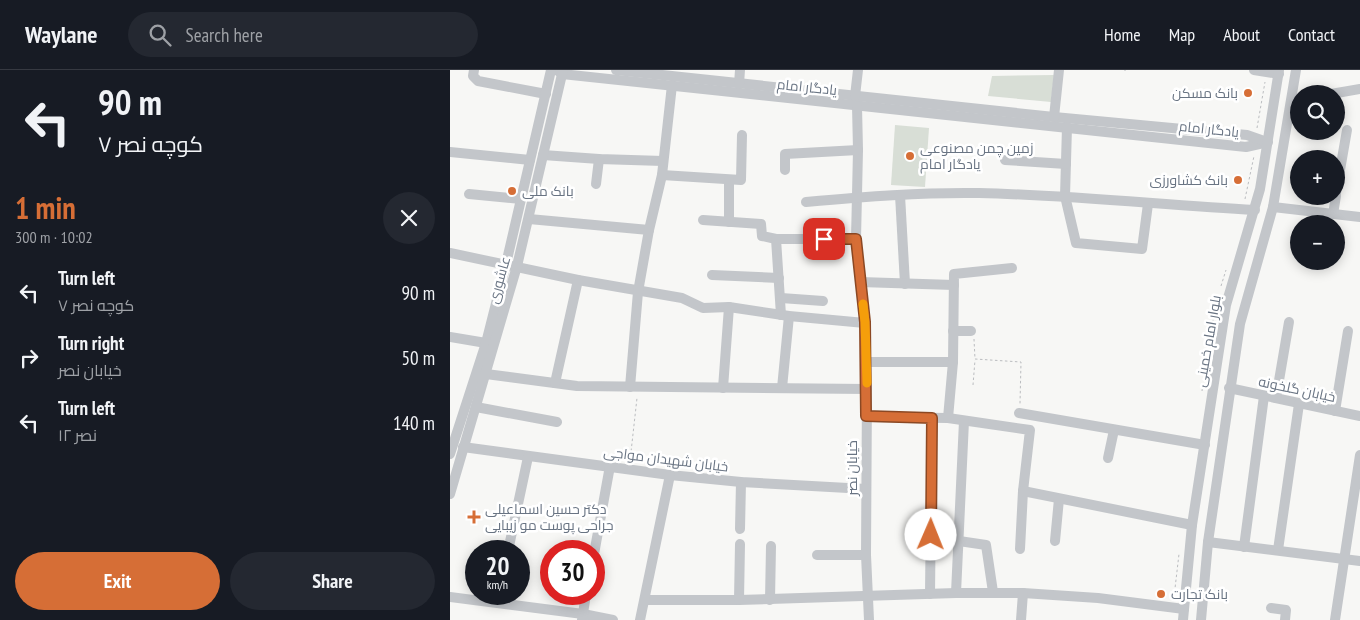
<!DOCTYPE html>
<html lang="en">
<head>
<meta charset="utf-8">
<style>
	body { margin:0; font-family:"PT Sans Narrow",Cairo,sans-serif; background:#242831; color:#f1f3f6; height:100vh; display:flex; flex-direction:column; font-size:19px; white-space:nowrap }
	* { box-sizing:border-box; margin:0 }
	p { font-size:16px; color:#9ea1a6 }
	.icon { flex:none; width:28px; height:28px; fill:none; stroke:currentColor; stroke-width:2; stroke-linecap:round; stroke-linejoin:round }
	.map { position:relative; flex:1; overflow:hidden }
	.panel { display:flex; flex-direction:column; background:#171b24; width:450px }
	.panel>* { flex:none }
	.banner { background:#171b24; color:#f1f3f6; overflow:hidden }
	.tools { position:absolute; left:840px; top:15px; display:grid; gap:10px }
	.tools a { display:grid; place-items:center; width:55px; height:55px; border-radius:50%; background:#171b24; box-shadow:0 2px 12px #0003; font-size:25px }
	.speed { position:absolute; left:15px; top:470px; display:flex; gap:10px; font-size:25px; font-weight:700; text-align:center }
	.speed>* { display:grid; place-content:center; width:65px; height:65px; border-radius:50%; background:#171b24; box-shadow:0 2px 12px #0003; line-height:1 }
	.speed small { font-size:12px; font-weight:400 }
	.speed .limit { border:8px solid #d22; background:#fff; color:#111 }
	.pin { position:absolute; display:grid; place-items:center; width:42px; height:42px; color:#fff; margin:-21px; border-radius:10px; box-shadow:0 2px 8px #0006 }
	.me { position:absolute; width:55px; margin:-28px; rotate:1deg; stroke-linejoin:round; filter:drop-shadow(0 0 4px #0008) }
	.turn { display:flex; align-items:center; gap:18px; height:105px; padding:0 15px; font-size:22px }
	.turn .icon { width:65px; height:65px; stroke-width:2.5 }
	.turn b { display:block; font-size:35px; line-height:42px }
	.round { display:grid; place-items:center; flex:none; width:52px; height:52px; border-radius:26px; background:#242831 }
	.overview { display:flex; align-items:center; justify-content:space-between; height:85px; padding:0 15px }
	h1 { font-size:30px; font-weight:700; line-height:38px; color:#d66e36 }
	.primary-button { display:flex; gap:10px; margin-top:auto; padding:10px 15px }
	.primary-button a { flex:1; height:58px; border-radius:30px; background:#d66e36; color:#fff; font-size:20px; font-weight:700; line-height:58px; text-align:center }
	.primary-button a+a { background:#242831; color:#f1f3f6 }
	ul { padding:0; list-style:none }
	li { display:flex; align-items:center; gap:15px; height:65px; padding:0 15px }
	li div { flex:1 }
	li b { display:block; font-size:19px }
	li em { font-style:normal }
	header { display:flex; align-items:center; gap:30px; box-sizing:border-box; height:70px; padding:0 25px; background:#171b24; border-bottom:1px solid #363941 }
	header strong { font-size:24px }
	nav { display:flex; gap:28px; margin-inline-start:auto; font-size:18px }
	.search { width:350px; height:45px; background:#242831; display:flex; align-items:center; gap:12px; box-sizing:border-box; padding:0 18px; border-radius:28px; color:#9ea1a6; font-size:19px }
	main { display:flex; flex:1; min-height:0 }
	.map>svg:first-child { display:block }
</style>
</head>
<body>
<header>
<strong>Waylane</strong>
<div class="search"><svg class="icon" aria-label="search" viewBox="0 0 24 24"><circle cx="10" cy="10" r="6"/><path d="M15 15l6 6"/></svg>Search here</div>
<nav><a>Home</a><a>Map</a><a>About</a><a>Contact</a></nav>
</header>
<main>
<section class="panel">
<div class="banner">
<div class="turn"><svg class="icon" aria-label="left" viewBox="0 0 24 24"><path d="M17 20v-9H6M10 6l-5 5 5 5"/></svg><div><b>90 m</b>کوچه نصر ۷</div></div>
</div>
<div class="overview"><div><h1>1 min</h1><p>300 m · 10:02</p></div><a class="round"><svg class="icon" aria-label="close" viewBox="0 0 24 24"><path d="M6 6l12 12M18 6L6 18"/></svg></a></div>
<ul>
<li><svg class="icon" aria-label="left" viewBox="0 0 24 24"><path d="M17 20v-9H6M10 6l-5 5 5 5"/></svg><div><b>Turn left</b><p>کوچه نصر ۷</p></div><em>90 m</em></li>
<li><svg class="icon" aria-label="right" viewBox="0 0 24 24"><path d="M7 20v-9h11M14 6l5 5-5 5"/></svg><div><b>Turn right</b><p>خیابان نصر</p></div><em>50 m</em></li>
<li><svg class="icon" aria-label="left" viewBox="0 0 24 24"><path d="M17 20v-9H6M10 6l-5 5 5 5"/></svg><div><b>Turn left</b><p>نصر ۱۲</p></div><em>140 m</em></li>
</ul>
<div class="primary-button"><a>Exit</a><a>Share</a></div>
</section>
<div class="map">
<svg width="910" height="550" viewBox="0 0 910 550">
	<rect width="100%" height="100%" fill="#f7f7f5"/>
	<g fill="#d8ded6">
		<polygon points="604,5 601,32 538,26 542,6"/>
		<polygon points="445,55 479,58 475,117 441,115"/>
	</g>
	<g fill="none" stroke-linecap="round" stroke-linejoin="round">
		<g stroke="#bbbdc0" stroke-width="1" stroke-dasharray="2.5 2.5" stroke-linecap="butt">
			<polyline points="675,1 675,0"/>
			<polyline points="807,58 815,12"/>
			<polyline points="795,129 804,86"/>
			<polyline points="771,216 776,200"/>
			<polyline points="524,269 525,289 571,292 570,334"/>
			<polyline points="523,315 525,290"/>
			<polyline points="752,321 764,244"/>
			<polyline points="180,391 187,328"/>
			<polyline points="724,527 729,484"/>
		</g>
		<g stroke="#c3c6ca" stroke-width="10">
			<polyline points="24,0 23,6 28,11 96,24"/>
			<polyline points="107,0 112,4 796,77 818,72"/>
			<polyline points="166,0 604,47 797,65 817,72"/>
			<polyline points="804,0 829,4"/>
			<polyline points="289,14 290,0"/>
			<polyline points="881,24 910,19"/>
			<polyline points="405,26 408,0"/>
			<polyline points="407,36 408,80 406,169 415,253 417,319 416,485 419,550"/>
			<polyline points="604,47 609,0"/>
			<polyline points="617,57 615,126 626,173 692,179 698,134"/>
			<polyline points="0,82 80,90"/>
			<polyline points="93,85 149,89 213,91"/>
			<polyline points="555,90 616,94"/>
			<polyline points="335,100 335,84 408,80"/>
			<polyline points="212,105 291,110 292,65"/>
			<polyline points="279,110 279,152"/>
			<polyline points="146,114 149,89"/>
			<polyline points="886,123 897,60"/>
			<polyline points="19,124 71,129"/>
			<polyline points="450,125 455,214"/>
			<path d="M356,132C413,127 472,122 529,123C621,125 713,135 805,140"/>
			<polyline points="823,137 910,147"/>
			<polyline points="883,144 886,126"/>
			<polyline points="79,149 199,160"/>
			<polyline points="253,150 311,154 312,166 326,169 331,245"/>
			<polyline points="326,169 406,169"/>
			<polyline points="0,183 128,210 232,228 253,238 279,237 339,246 415,253"/>
			<polyline points="262,205 329,208"/>
			<polyline points="410,212 504,215"/>
			<polyline points="331,228 373,231"/>
			<polyline points="503,261 521,261"/>
			<polyline points="0,267 36,273"/>
			<polyline points="416,292 503,292"/>
			<polyline points="36,304 127,316 417,319"/>
			<polyline points="105,313 128,210"/>
			<polyline points="180,317 188,222 199,160 212,105 222,15"/>
			<polyline points="273,318 279,237"/>
			<polyline points="332,318 339,246"/>
			<polyline points="779,318 910,346"/>
			<polyline points="826,328 839,252"/>
			<polyline points="26,337 107,352"/>
			<polyline points="885,341 898,261"/>
			<polyline points="569,343 755,375"/>
			<polyline points="416,347 498,348 580,360 573,421 570,479"/>
			<polyline points="498,348 503,292 504,204 562,198"/>
			<polyline points="13,377 220,405 291,412 416,419"/>
			<polyline points="0,384 36,273 56,194 101,0"/>
			<polyline points="658,388 664,360"/>
			<polyline points="573,421 742,455"/>
			<polyline points="0,424 67,196 113,0"/>
			<polyline points="290,459 291,412"/>
			<polyline points="509,471 536,475 543,522"/>
			<polyline points="605,471 609,429"/>
			<polyline points="758,472 910,491"/>
			<polyline points="794,477 814,326"/>
			<polyline points="828,480 849,334"/>
			<polyline points="58,481 78,387"/>
			<polyline points="144,484 160,396"/>
			<polyline points="367,485 416,485"/>
			<polyline points="506,523 514,351"/>
			<polyline points="480,524 482,348"/>
			<polyline points="0,527 133,544 163,550"/>
			<polyline points="195,530 289,530 506,523 573,523 648,528 734,539"/>
			<polyline points="289,530 290,474"/>
			<polyline points="320,530 321,476"/>
			<polyline points="821,538 836,540 835,550"/>
			<polyline points="132,550 136,524"/>
			<polyline points="190,550 220,405"/>
			<polyline points="571,550 573,523"/>
			<polyline points="733,550 742,455 776,235 810,119 829,0"/>
			<polyline points="751,550 758,472 790,254 823,137 846,0"/>
			<polyline points="885,550 910,385"/>
		</g>
	</g>
	<g fill="none" stroke-linecap="round" stroke-linejoin="round">
		<defs>
			<polyline id="route" points="374,169 406,169 415,252 416,346 482,348 481,465"/>
		</defs>
		<use href="#route" stroke="#8b4823" stroke-width="12"/>
		<use href="#route" stroke="#d66e36" stroke-width="9"/>
		<polyline stroke="#f59e0b" stroke-width="9" points="413,234 415,252 417,313"/>
	</g>
	<g fill="#d66e36" stroke="#fff" stroke-width="2">
		<circle cx="798" cy="23" r="5"/>
		<circle cx="460" cy="86" r="5"/>
		<circle cx="788" cy="110" r="5"/>
		<circle cx="62" cy="121" r="5"/>
		<path d="M21.5 439.5h5v5h5v5h-5v5h-5v-5h-5v-5h5z"/>
		<circle cx="711" cy="524" r="5"/>
	</g>
	<g text-anchor="middle" dominant-baseline="central" stroke-width="5" stroke-linejoin="round" paint-order="stroke">
		<g font-size="14" fill="#697483" stroke="#fff">
			<text transform="translate(357 17) rotate(6)">یادگار امام</text>
			<text transform="translate(759 59) rotate(6)">یادگار امام</text>
			<text transform="translate(49 210) rotate(-74)">عاشوری</text>
			<text transform="translate(758 271) rotate(-80)">بلوار امام خمینی</text>
			<text transform="translate(847 319) rotate(12)">خیابان گلخونه</text>
			<text transform="translate(216 389) rotate(7)">خیابان شهیدان مواجی</text>
			<text transform="translate(402 398) rotate(-90)">خیابان نصر</text>
		</g>
		<g font-size="14" fill="#697483" stroke="#fff" text-anchor="start">
			<text x="788" y="23" text-anchor="end">بانک مسکن</text>
			<text x="470" y="78">زمین چمن مصنوعی<tspan x="470" dy="16">یادگار امام</tspan></text>
			<text x="778" y="110" text-anchor="end">بانک کشاورزی</text>
			<text x="72" y="121">بانک ملی</text>
			<text x="35" y="439">دکتر حسین اسماعیلی<tspan x="35" dy="16">جراحی پوست مو زیبایی</tspan></text>
			<text x="721" y="524">بانک تجارت</text>
		</g>
	</g>
</svg>
<div class="tools">
<a><svg class="icon" aria-label="search" viewBox="0 0 24 24"><circle cx="10" cy="10" r="6"/><path d="M15 15l6 6"/></svg></a>
<a>+</a>
<a>−</a>
</div>
<div class="speed"><div>20<small>km/h</small></div><div class="limit">30</div></div>
<div class="pin" style="left:374px;top:169px;background:#d93025"><svg class="icon" aria-label="arrive" viewBox="0 0 24 24"><path d="M6 21V4h12l-3 4 3 4H6"/></svg></div>
<svg class="me" style="left:481px;top:465px" viewBox="-20 -20 40 40"><circle r="19" fill="#fff"/><path d="M0-13L10 11 0 6-10 11z" fill="#d66e36"/></svg>
</div>
</main>
</body>
</html>
